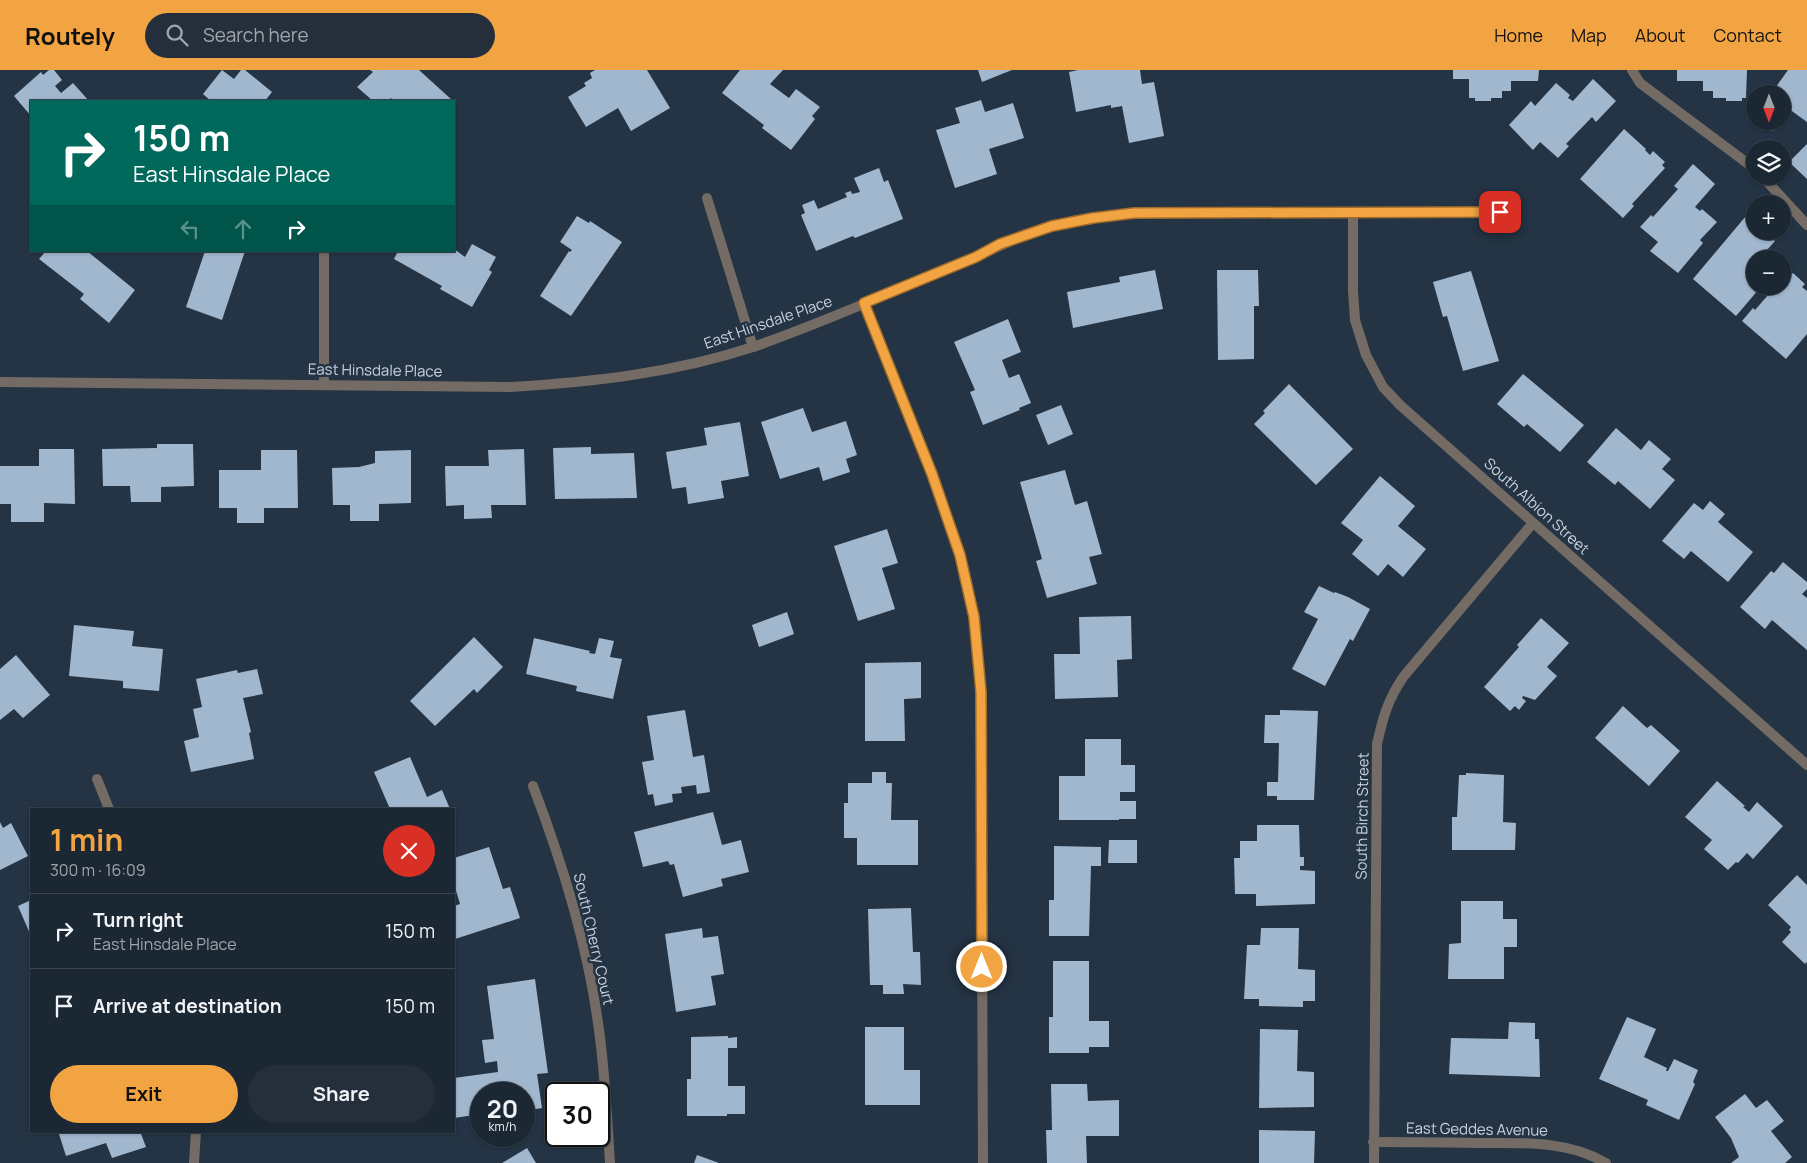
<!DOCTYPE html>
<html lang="en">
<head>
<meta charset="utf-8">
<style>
	body { margin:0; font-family:Manrope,sans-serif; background:#242f3b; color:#f1f3f6; height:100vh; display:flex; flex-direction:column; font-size:19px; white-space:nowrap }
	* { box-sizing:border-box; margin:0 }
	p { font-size:16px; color:#a0a5ac }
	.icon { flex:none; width:28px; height:28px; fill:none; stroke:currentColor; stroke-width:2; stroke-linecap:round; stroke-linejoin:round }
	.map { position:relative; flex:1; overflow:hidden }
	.details { position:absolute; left:30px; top:738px; width:425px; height:325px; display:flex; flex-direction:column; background:#1b2733; border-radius:0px; box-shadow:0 1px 4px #0004,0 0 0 1px #39444e }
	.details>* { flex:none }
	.banner { position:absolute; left:30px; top:30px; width:425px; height:152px; border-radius:0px; box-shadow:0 1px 4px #0004,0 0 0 1px #39444e; background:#00695c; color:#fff; overflow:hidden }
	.needle { width:32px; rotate:180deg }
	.controls { position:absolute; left:1746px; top:15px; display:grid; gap:10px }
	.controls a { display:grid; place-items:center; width:45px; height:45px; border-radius:50%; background:#1b2733; box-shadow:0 1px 4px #0004,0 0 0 1px #39444e; font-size:25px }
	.speed { position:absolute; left:470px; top:1012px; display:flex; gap:10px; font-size:25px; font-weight:700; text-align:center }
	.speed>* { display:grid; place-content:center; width:65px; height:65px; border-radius:50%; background:#1b2733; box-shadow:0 1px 4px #0004,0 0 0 1px #39444e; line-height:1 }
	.speed small { font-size:12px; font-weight:400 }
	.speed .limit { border:2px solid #111; border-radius:8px; background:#fff; color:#111 }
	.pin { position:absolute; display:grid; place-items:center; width:42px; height:42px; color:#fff; margin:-21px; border-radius:10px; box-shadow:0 2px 8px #0006 }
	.me { position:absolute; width:55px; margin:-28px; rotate:0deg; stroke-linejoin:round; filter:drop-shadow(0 0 4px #0008) }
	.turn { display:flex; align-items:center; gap:18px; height:105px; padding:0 20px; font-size:22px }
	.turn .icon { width:65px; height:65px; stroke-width:2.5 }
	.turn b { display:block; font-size:35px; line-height:42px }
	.lanes { display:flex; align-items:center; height:48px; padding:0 20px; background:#0003; justify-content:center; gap:25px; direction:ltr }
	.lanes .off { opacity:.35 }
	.round { display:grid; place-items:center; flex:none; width:52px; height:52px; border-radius:26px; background:#242f3b }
	.headline { display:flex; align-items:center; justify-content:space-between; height:85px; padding:0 20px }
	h1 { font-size:30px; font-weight:700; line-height:38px; color:#f3a442 }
	.cta { display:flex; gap:10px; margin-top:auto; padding:10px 20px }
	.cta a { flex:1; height:58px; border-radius:30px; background:#f3a442; color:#111; font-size:20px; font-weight:700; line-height:58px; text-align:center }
	.cta a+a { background:#242f3b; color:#f1f3f6 }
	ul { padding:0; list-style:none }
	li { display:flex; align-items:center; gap:15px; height:75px; padding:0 20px; border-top:1px solid #39444e }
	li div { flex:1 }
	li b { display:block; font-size:19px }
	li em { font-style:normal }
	header { display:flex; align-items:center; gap:30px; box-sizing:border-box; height:70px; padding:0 25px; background:#f3a442; color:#111 }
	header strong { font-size:24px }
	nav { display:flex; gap:28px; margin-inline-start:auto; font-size:18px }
	.search { width:350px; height:45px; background:#242f3b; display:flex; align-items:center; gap:12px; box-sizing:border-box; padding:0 18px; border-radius:28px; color:#a0a5ac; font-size:19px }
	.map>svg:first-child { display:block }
</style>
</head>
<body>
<header>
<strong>Routely</strong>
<div class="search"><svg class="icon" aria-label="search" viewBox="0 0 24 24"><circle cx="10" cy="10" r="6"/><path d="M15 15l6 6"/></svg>Search here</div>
<nav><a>Home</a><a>Map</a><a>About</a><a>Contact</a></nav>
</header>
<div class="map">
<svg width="1807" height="1093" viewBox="0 0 1807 1093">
	<rect width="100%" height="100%" fill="#243444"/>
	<g fill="#a1b7ce">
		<polygon points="49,0 54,0 62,10 55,16 61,23 73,13 89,31 31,31 31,46 14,26 41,2 43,5"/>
		<polygon points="222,0 234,9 241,0 245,0 272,22 265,31 211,31 203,24"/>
		<polygon points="370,0 419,0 452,30 394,31 391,28 388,31 373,31 357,17 373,2"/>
		<polygon points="595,0 647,0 670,38 631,61 618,38 586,57 568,27 586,16 584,13 592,8 590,3"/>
		<polygon points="740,0 783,0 770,14 789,28 796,19 820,37 812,46 815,49 791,80 762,58 764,55 722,23"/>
		<polygon points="978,0 1012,0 982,12"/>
		<polygon points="1078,0 1140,0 1142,14 1154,12 1164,66 1129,73 1122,36 1111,38 1111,35 1076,42 1069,2"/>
		<polygon points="1453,0 1539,0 1538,11 1511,11 1511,21 1502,21 1502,28 1491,28 1491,31 1475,31 1475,28 1469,28 1469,9 1453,9"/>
		<polygon points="1677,0 1747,0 1746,28 1742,28 1742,31 1726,31 1726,28 1713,28 1713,21 1703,21 1703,11 1677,11"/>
		<polygon points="1788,0 1807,0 1807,52 1789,39 1782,48 1782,24 1771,24"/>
		<polygon points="1593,9 1616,31 1596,52 1592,47 1566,74 1569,76 1558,88 1540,72 1533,80 1509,55 1531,31 1535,36 1556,13 1570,25 1568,28 1573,31"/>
		<polygon points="981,30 985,42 1013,33 1024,68 989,79 997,104 955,118 936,60 960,53 955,38"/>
		<polygon points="1760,51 1780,51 1773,61"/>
		<polygon points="1624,59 1646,79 1645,80 1650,85 1653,81 1665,92 1662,95 1665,98 1632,134 1634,136 1623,148 1580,109"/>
		<polygon points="1807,74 1807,109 1789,92"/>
		<polygon points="1693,94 1715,114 1695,137 1700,141 1702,139 1717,152 1700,170 1703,173 1678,203 1650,181 1658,172 1640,157 1651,145 1653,147 1678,119 1674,116"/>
		<polygon points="879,98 884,112 888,110 903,149 855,168 853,166 816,181 801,145 805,143 802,135 814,130 818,139 847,127 845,123 851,121 852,124 860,122 854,108"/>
		<polygon points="577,146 589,153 590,151 622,172 571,246 540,226 569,181 570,182 572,180 560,172"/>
		<polygon points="1746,146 1755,154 1755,161 1764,161 1775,171 1759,189 1755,189 1755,193 1750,199 1750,212 1759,219 1736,246 1693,209"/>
		<polygon points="472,174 496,187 489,200 492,202 472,237 440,219 442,216 394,189 398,181 454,181 454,179 465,187"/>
		<polygon points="46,181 87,181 135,220 109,253 80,229 84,224 39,189"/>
		<polygon points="205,181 245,181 222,250 186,237"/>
		<polygon points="1155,200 1163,239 1073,258 1067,222 1120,212 1119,207"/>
		<polygon points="1217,200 1258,200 1259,236 1254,236 1254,289 1218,290"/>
		<polygon points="1471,201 1499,291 1463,301 1447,246 1443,247 1433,212"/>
		<polygon points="1793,203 1805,214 1802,217 1807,221 1807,264 1786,289 1742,251 1753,238 1755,240 1776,216 1782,216 1782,209 1787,204 1789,206"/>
		<polygon points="1008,249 1021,282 1002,290 1009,308 1019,304 1031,333 1019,338 1020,340 983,355 970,322 975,320 954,272"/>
		<polygon points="1523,304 1584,355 1560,382 1527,354 1524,357 1497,334"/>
		<polygon points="1289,314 1353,379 1316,415 1254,354 1265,343 1263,341"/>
		<polygon points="1061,335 1073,364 1048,375 1036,345"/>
		<polygon points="803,338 812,362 846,351 857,385 846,389 850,402 823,411 819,397 780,409 761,352"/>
		<polygon points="740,352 749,406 721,411 724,428 688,434 686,417 672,419 666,382 707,375 704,358"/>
		<polygon points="1616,358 1641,380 1649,370 1671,389 1662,399 1675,410 1650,439 1618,411 1615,415 1587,392"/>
		<polygon points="157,374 193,374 194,416 161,417 161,432 131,432 130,416 103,416 102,379 157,378"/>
		<polygon points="591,377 591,384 634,383 637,428 555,429 553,378"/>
		<polygon points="39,379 74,379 75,434 44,433 44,452 11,452 11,434 0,434 0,396 39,396"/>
		<polygon points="524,379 526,435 491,435 492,448 464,449 464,435 446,436 445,396 489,396 488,380"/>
		<polygon points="261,380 297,380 298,438 264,438 264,453 237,453 237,438 219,438 219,400 261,400"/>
		<polygon points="411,380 411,433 379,434 379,451 350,451 350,435 333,435 332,398 359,397 375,393 375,381"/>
		<polygon points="1065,400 1075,435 1087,431 1102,484 1089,487 1097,514 1047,528 1036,491 1042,489 1020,412"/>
		<polygon points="1380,406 1415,436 1398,456 1426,479 1403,507 1388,494 1378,506 1352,484 1363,470 1341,453"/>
		<polygon points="1710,431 1725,444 1718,452 1753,482 1728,512 1691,481 1684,489 1662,471 1694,433 1703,440"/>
		<polygon points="887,459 898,493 882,498 895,539 858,551 834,476"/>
		<polygon points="1783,492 1807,512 1807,519 1802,524 1807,528 1807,580 1772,550 1765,559 1740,537 1771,501 1774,503"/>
		<polygon points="1319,516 1334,523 1335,522 1348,527 1370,539 1353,571 1350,569 1325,616 1292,599 1318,549 1304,542"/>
		<polygon points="787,542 794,564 759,577 752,555"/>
		<polygon points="1131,546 1132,589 1117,590 1118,627 1055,629 1054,584 1080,584 1079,547"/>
		<polygon points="1541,548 1569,573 1547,597 1557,606 1535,630 1523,626 1522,628 1526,631 1519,640 1515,636 1510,641 1484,617 1519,577 1517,575"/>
		<polygon points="74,555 134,561 132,576 163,579 159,621 123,618 123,611 69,606"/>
		<polygon points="474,567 503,597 477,623 474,619 435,656 410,631"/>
		<polygon points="534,568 590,581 589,583 595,584 599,568 614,571 610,587 622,589 613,629 576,621 577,616 526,604"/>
		<polygon points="16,585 50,625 23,648 14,639 0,650 0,599"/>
		<polygon points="921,592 921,628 904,629 905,671 865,671 865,593"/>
		<polygon points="257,599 263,624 243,628 251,662 249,663 254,689 191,702 184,671 199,667 193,639 202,637 196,609 237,600 238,603"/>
		<polygon points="1623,636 1647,658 1651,655 1680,681 1649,716 1595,668"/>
		<polygon points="685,640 693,687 704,685 710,722 697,724 696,715 681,717 682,723 672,724 673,732 655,736 653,724 648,725 642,692 654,690 647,646"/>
		<polygon points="1280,640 1318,641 1314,730 1277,730 1277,726 1267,726 1267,712 1278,712 1279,673 1264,673 1265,645 1280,645"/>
		<polygon points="1085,669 1121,669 1121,695 1135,695 1135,722 1120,722 1120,731 1136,731 1136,749 1119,749 1119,750 1059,750 1059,706 1085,706"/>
		<polygon points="410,687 427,727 442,720 450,739 390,739 374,702"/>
		<polygon points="872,702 886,702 886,713 892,713 891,750 918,750 918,795 857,795 857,768 844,768 844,733 848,733 848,713 872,713"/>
		<polygon points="1466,703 1504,705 1503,752 1516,753 1515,780 1452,780 1452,747 1457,747 1459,705 1466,705"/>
		<polygon points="1717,711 1745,736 1743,737 1749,742 1757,732 1783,756 1753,789 1747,783 1738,793 1736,792 1728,800 1704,779 1712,770 1685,747"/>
		<polygon points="713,742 722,775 741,770 749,802 721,809 723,816 683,827 674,794 670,795 668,791 643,797 634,762"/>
		<polygon points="0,752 3,758 11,753 28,786 0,800"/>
		<polygon points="1257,755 1299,755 1300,787 1304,787 1304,796 1300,796 1300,800 1315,801 1315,834 1256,836 1256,824 1235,824 1234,788 1240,788 1240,771 1257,771"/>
		<polygon points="1109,770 1137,770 1137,793 1108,793"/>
		<polygon points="1054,776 1101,777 1101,796 1091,796 1089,866 1049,866 1049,830 1054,830"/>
		<polygon points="489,777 503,819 510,817 520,848 455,869 454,836 460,834 454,814 454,788"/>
		<polygon points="1797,805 1807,815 1807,892 1805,894 1782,872 1791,862 1789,860 1791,857 1768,835"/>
		<polygon points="31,830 31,866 18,836"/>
		<polygon points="1461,831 1503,831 1503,849 1517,849 1517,877 1504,877 1504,909 1448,909 1449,874 1461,873"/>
		<polygon points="911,838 913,882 920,882 921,915 903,914 904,924 883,924 883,915 870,915 868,839"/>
		<polygon points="702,858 703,868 718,866 724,904 711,906 716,935 676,942 665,864"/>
		<polygon points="1261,858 1299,858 1298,899 1315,900 1315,931 1303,931 1303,937 1259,936 1259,929 1244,929 1247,875 1260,875"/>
		<polygon points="1053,891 1089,891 1089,951 1109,951 1109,977 1089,977 1089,983 1049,983 1049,947 1053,947"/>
		<polygon points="535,909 548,1003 537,1004 542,1038 524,1041 524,1024 481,1024 481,1044 454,1048 454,1008 498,1002 497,991 485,993 482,970 494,969 487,916"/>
		<polygon points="1627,947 1656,959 1644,987 1667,998 1666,1001 1668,1001 1674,989 1698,1000 1693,1012 1695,1014 1679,1050 1646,1035 1648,1030 1599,1009"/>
		<polygon points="1509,952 1535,953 1535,969 1539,969 1540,1007 1449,1004 1451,968 1508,969"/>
		<polygon points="865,957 904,957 904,1000 920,1000 920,1035 865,1035"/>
		<polygon points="1260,959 1298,960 1297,1001 1314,1002 1314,1037 1259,1038"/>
		<polygon points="728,966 728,968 737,967 737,978 728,978 728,1016 745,1016 745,1044 727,1044 727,1046 687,1046 687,1009 691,1009 691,967"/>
		<polygon points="1051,1014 1087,1014 1088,1031 1119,1030 1119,1066 1086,1066 1087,1093 1047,1093 1046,1060 1052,1060"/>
		<polygon points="1745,1024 1756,1038 1767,1030 1784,1051 1771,1061 1792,1087 1785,1093 1731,1093 1739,1087 1731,1068 1715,1047"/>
		<polygon points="1259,1060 1315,1061 1314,1093 1259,1093"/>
		<polygon points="58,1061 140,1061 146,1077 112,1088 106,1073 66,1086"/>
		<polygon points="527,1078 536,1093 502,1093"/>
		<polygon points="697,1085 719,1093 694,1093"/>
	</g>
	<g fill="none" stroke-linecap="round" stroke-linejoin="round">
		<g stroke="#746c64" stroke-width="10">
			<polyline points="1632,0 1640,13 1755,99"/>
			<polyline points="1762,106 1807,155"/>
			<polyline points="707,128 753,277"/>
			<polyline points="1353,143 1353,221 1355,250 1366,285 1383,317 1400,335 1807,695"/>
			<polyline points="324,181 324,315"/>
			<polyline points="864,233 932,404 960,485 974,547 981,622 983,1093"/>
			<path d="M0,312L511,317C593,312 674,303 753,277C825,252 894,221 964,192C993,179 1021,165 1052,156C1078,148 1107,146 1134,143L1500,142"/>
			<polyline points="97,709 109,739"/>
			<path d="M533,716C562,792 587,872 598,953C605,999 607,1047 610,1093"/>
			<path d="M1373,1072C1408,1072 1442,1072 1476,1073C1521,1073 1567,1070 1606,1093"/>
			<polyline points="194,1093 196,1061"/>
			<path d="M1374,1093L1377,674C1383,647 1388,629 1404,606L1533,453"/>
		</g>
	</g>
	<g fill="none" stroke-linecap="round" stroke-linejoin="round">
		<defs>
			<polyline id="route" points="982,897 981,622 974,547 960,485 932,404 864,233 976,187 1000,174 1052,156 1093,148 1134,143 1500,142"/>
		</defs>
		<use href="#route" stroke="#9e6b2b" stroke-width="12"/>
		<use href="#route" stroke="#f3a442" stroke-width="9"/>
	</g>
	<g text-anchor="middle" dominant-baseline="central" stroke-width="5" stroke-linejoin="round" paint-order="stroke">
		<g font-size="15" fill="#c9d3dd" stroke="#243444">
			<text transform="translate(768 252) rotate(-19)">East Hinsdale Place</text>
			<text transform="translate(375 300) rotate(1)">East Hinsdale Place</text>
			<text transform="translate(1537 436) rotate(42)">South Albion Street</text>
			<text transform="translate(1362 746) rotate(-89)">South Birch Street</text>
			<text transform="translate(594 869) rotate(77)">South Cherry Court</text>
			<text transform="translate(1477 1059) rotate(1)">East Geddes Avenue</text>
		</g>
	</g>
</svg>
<div class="controls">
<a><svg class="needle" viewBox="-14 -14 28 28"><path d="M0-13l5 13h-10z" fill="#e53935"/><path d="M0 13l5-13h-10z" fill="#a0a5ac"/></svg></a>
<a><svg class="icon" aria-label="layers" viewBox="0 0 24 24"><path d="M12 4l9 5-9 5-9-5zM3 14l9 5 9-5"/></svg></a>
<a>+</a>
<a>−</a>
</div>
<div class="speed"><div>20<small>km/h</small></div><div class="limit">30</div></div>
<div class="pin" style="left:1500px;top:142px;background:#d93025"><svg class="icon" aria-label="arrive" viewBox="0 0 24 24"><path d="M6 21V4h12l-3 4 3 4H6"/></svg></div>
<svg class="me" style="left:982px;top:897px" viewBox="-20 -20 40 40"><circle r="17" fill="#f3a442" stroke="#fff" stroke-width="3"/><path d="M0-11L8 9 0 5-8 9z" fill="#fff"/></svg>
<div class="banner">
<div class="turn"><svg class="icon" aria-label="right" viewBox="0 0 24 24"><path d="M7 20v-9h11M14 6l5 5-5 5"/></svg><div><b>150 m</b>East Hinsdale Place</div></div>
<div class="lanes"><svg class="icon off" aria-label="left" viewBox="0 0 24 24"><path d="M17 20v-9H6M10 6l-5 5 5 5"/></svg><svg class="icon off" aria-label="ahead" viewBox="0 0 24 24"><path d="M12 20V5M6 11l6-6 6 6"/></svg><svg class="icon" aria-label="right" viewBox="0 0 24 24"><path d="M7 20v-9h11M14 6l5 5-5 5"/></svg></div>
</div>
<section class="details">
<div class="headline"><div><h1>1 min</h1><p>300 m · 16:09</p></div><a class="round" style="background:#d93025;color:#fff"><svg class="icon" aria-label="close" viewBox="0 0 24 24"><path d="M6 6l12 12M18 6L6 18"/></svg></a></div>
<ul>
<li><svg class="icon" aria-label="right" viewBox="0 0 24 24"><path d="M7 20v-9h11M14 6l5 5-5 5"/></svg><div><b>Turn right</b><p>East Hinsdale Place</p></div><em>150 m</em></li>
<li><svg class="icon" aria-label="arrive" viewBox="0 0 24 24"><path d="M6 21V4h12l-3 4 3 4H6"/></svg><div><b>Arrive at destination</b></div><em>150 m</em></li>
</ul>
<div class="cta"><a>Exit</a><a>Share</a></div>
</section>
</div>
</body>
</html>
